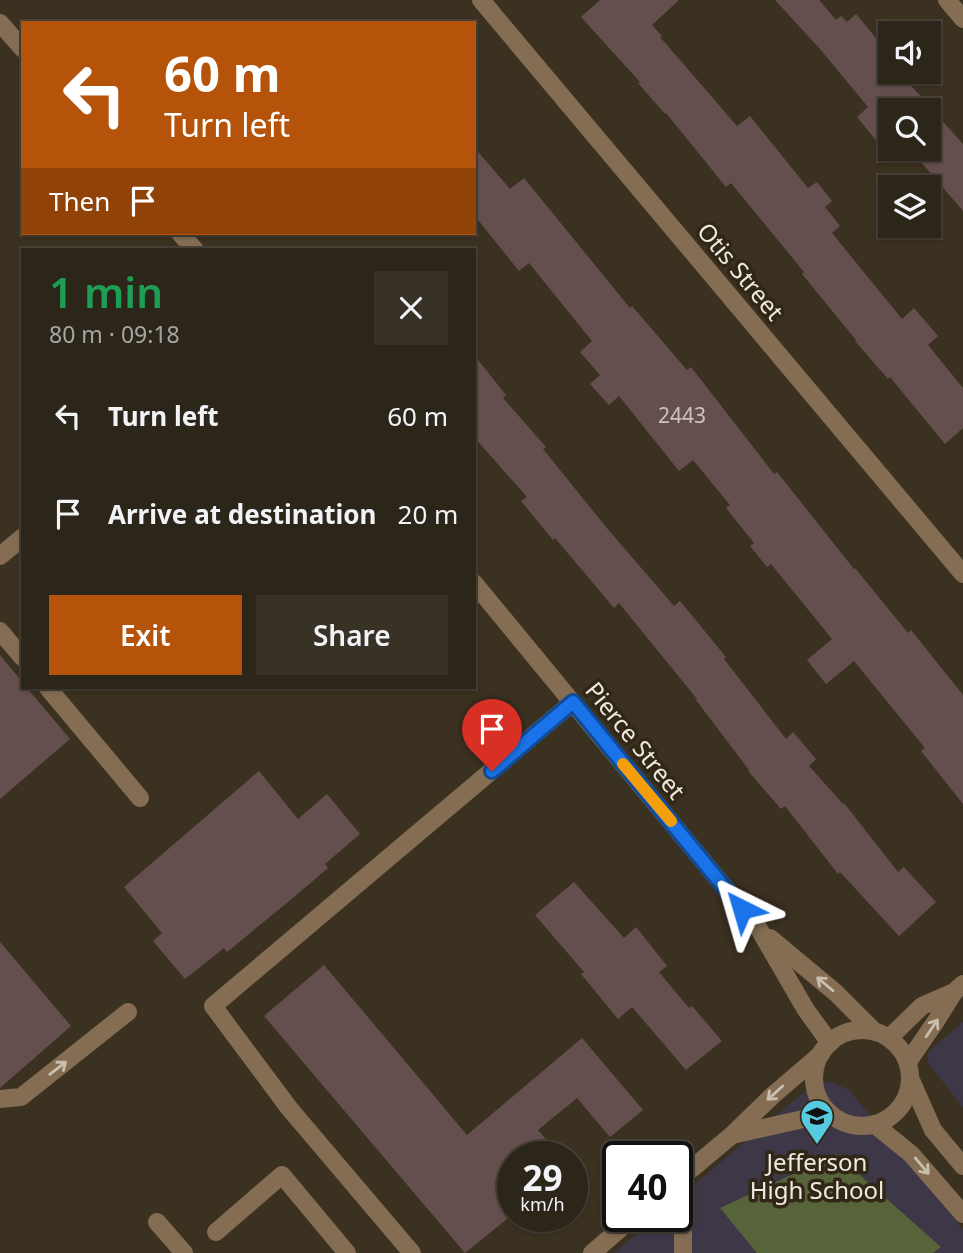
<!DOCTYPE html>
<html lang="en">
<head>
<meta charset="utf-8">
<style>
	body { margin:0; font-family:"Noto Sans",sans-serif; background:#383126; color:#f1f3f6; height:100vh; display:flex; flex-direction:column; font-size:26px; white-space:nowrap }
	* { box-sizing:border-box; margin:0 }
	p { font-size:23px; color:#a6a5a2 }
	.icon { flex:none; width:38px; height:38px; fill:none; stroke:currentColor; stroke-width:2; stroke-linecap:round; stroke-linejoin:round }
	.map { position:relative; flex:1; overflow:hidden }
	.panel { position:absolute; left:21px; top:248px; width:455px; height:441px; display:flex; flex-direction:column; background:#2c2519; border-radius:0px; box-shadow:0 2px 5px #0004,0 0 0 2px #484238 }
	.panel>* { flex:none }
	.banner { position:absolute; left:21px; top:21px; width:455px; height:214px; border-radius:0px; box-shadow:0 2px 5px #0004,0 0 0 2px #484238; background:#b45309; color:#fff; overflow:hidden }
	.fabs { position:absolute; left:878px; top:21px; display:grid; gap:14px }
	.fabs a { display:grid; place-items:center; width:63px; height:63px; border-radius:0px; background:#2c2519; box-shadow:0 2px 5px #0004,0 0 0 2px #484238; font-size:35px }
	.speed { position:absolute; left:497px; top:1141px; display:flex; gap:14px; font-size:35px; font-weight:700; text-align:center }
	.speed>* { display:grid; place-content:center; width:91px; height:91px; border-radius:50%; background:#2c2519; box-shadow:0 2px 5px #0004,0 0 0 2px #484238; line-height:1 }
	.speed small { font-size:18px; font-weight:400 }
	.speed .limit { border:4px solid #111; border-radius:10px; background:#fff; color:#111 }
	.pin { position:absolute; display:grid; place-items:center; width:60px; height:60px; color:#fff; margin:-72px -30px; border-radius:50% 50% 50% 0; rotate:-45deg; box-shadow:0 0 7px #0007 }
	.pin .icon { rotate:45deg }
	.me { position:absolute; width:77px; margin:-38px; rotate:320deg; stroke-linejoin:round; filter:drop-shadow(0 0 5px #0008) }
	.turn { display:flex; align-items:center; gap:24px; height:147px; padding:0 28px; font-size:32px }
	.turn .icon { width:91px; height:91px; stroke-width:2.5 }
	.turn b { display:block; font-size:49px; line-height:60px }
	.then { display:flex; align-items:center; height:66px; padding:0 28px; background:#0003; gap:14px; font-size:26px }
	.round { display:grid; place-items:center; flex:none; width:74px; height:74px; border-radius:0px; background:#383126 }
	.headline { display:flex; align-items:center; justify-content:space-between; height:119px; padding:0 28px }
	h1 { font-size:42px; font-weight:600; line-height:52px; color:#1e9e55 }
	.button { display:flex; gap:14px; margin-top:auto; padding:14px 28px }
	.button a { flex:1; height:80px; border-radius:0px; background:#b45309; color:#fff; font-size:28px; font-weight:600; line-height:80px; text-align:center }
	.button a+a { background:#383126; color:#f1f3f6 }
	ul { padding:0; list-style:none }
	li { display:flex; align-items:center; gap:21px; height:98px; padding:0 28px }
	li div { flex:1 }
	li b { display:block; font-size:26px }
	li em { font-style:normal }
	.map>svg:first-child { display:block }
</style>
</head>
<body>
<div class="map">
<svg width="963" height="1253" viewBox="0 0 963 1253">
	<rect width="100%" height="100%" fill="#3b3121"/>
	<g fill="#3e3747">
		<polygon points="963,1022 963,1107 928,1063 928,1054 933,1048"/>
		<polygon points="829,1081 849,1090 963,1229 963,1253 614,1253 657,1216 677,1216 677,1199 803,1093"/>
	</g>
	<polygon fill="#576338" points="836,1154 941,1247 933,1253 757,1253 720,1208"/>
	<g fill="#654f4e">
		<polygon points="600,0 679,0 652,25 662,36 660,37 737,126 750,116 808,188 817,182 832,201 825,207 840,226 832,233 902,319 914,308 938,336 928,345 963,388 963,428 945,444 890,377 888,379 855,341 856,340 802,274 804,272 731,183 726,187 666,113 665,114 638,83 640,82 581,17"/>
		<polygon points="775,0 819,0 836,20 841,16 847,22 856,14 886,50 883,53 891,62 891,72 899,72 963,144 963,211 910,149 929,149 929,110 891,110 891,149 909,149 893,161 857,117 868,107 820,49"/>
		<polygon points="474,147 510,189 524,178 630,308 632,306 687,370 691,367 774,474 777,472 854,569 855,568 908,633 911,630 963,695 963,804 921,751 925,748 854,661 826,684 807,660 832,639 771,564 767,567 750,546 754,543 726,508 730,505 693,460 679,471 619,396 609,405 590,384 600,375 580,352 592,341 529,263 519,271 474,215"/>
		<polygon points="474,355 506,395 503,398 546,447 543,449 606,527 674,606 680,601 726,657 724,659 786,739 793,732 816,759 809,766 843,804 844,803 898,872 904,867 936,902 899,936 840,872 838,874 785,806 781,809 748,771 749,770 696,700 697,699 619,603 614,608 555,538 553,540 521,501 527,497 474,437"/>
		<polygon points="0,655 23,683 23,688 27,688 70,739 0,799"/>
		<polygon points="259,771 298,819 327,794 360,834 325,864 328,868 288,902 227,952 224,948 185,979 153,941 162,933 124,887"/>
		<polygon points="574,882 624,938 636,927 667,966 659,972 689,1008 692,1006 722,1041 686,1070 632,1007 618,1019 581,974 584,972 535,915"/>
		<polygon points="0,942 71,1026 0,1088"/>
		<polygon points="324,965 467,1135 582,1038 643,1110 610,1137 577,1098 538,1130 561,1157 513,1157 513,1214 465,1253 264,1016"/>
	</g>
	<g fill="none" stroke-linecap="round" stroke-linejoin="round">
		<g stroke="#846d53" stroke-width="18">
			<polyline points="0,631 23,658"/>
			<polyline points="48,688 140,798"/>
			<polyline points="0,1099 21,1097 128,1012"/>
			<polyline points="677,1190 683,1206 683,1253"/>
			<polyline points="157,1222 184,1253"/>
			<polyline points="216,1232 282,1175 347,1253"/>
			<polyline points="412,1253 289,1108 213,1006 573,702"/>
		</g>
		<g stroke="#846d53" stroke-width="18">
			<polyline points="481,0 963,574"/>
			<polyline points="947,0 963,19"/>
			<polyline points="0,556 23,537"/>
			<polyline points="889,1038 922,1006 954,992 963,984"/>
			<polyline points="908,1062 936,1021 954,992"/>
			<polyline points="732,1135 830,1113"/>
			<polyline points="677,1181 732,1135 772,1096 821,1054"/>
			<polyline points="592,1253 635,1216"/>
		</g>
		<g stroke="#846d53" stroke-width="18">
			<polyline points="0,23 23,49"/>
			<polyline points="180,233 195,250"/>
			<polyline points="474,583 759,929 806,1010 830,1043"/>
			<polyline points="770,938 836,993 874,1031"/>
			<circle cx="862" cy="1078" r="48"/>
			<polyline points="910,1078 933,1130 963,1166"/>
			<polyline points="874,1124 911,1154 963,1214"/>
		</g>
	</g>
	<defs><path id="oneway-shaft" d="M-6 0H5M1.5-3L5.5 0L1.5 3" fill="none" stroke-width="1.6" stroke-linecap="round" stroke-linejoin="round" transform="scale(1.75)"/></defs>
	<g stroke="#cabeae">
		<use href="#oneway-shaft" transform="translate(825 984) rotate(-140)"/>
		<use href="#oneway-shaft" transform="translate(932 1028) rotate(-56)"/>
		<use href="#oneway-shaft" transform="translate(58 1068) rotate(-38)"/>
		<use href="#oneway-shaft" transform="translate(775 1093) rotate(138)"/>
		<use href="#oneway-shaft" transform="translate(922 1166) rotate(50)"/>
	</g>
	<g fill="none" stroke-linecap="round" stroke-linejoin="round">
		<defs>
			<polyline id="route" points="492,771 573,702 742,909"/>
		</defs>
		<use href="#route" stroke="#114b97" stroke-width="18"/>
		<use href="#route" stroke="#1a73e8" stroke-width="12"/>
		<polyline stroke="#f59e0b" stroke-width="12" points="623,764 671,821"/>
	</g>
	<defs>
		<symbol id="school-pin" viewBox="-11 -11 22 30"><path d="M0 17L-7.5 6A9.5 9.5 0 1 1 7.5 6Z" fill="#56cae0" stroke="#312717"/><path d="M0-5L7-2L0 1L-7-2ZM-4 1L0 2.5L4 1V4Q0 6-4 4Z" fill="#111"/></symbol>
	</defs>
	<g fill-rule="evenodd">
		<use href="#school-pin" x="798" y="1097" width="38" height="52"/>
	</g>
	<g text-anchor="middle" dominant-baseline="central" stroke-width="7" stroke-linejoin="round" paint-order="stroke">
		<g font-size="21" fill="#ccc2bb">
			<text x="682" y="415">2443</text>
		</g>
		<g font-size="24" fill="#efe9df" stroke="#312717">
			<text transform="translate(741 271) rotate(50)">Otis Street</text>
			<text transform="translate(636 740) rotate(51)">Pierce Street</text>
		</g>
		<g font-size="24" fill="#efe9df" stroke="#312717">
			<text x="817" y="1161">Jefferson<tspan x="817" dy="28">High School</tspan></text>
		</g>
	</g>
</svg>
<div class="fabs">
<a><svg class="icon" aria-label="sound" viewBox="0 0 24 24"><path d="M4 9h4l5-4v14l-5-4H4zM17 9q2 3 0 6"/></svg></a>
<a><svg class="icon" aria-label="search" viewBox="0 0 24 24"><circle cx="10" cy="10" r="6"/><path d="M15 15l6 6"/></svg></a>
<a><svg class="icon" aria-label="layers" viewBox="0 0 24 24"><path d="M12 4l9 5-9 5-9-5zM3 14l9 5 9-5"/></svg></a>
</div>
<div class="speed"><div>29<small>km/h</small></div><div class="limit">40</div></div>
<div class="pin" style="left:492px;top:771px;background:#d93025"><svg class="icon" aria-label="arrive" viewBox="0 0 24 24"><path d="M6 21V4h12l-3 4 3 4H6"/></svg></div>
<svg class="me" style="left:742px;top:909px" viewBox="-20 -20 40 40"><path d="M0-17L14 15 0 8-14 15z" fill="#1a73e8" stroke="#fff" stroke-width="4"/></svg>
<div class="banner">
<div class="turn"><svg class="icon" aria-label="left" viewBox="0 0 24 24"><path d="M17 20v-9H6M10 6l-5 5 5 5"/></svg><div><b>60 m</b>Turn left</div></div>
<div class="then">Then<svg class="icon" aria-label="arrive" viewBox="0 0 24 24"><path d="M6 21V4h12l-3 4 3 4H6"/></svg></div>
</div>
<section class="panel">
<div class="headline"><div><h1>1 min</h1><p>80 m · 09:18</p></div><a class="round"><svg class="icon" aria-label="close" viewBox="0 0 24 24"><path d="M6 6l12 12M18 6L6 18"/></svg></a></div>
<ul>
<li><svg class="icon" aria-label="left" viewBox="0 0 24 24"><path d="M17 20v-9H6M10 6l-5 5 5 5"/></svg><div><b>Turn left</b></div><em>60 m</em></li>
<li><svg class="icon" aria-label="arrive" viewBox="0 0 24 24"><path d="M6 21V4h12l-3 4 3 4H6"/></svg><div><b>Arrive at destination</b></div><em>20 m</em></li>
</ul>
<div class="button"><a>Exit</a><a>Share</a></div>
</section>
</div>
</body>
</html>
